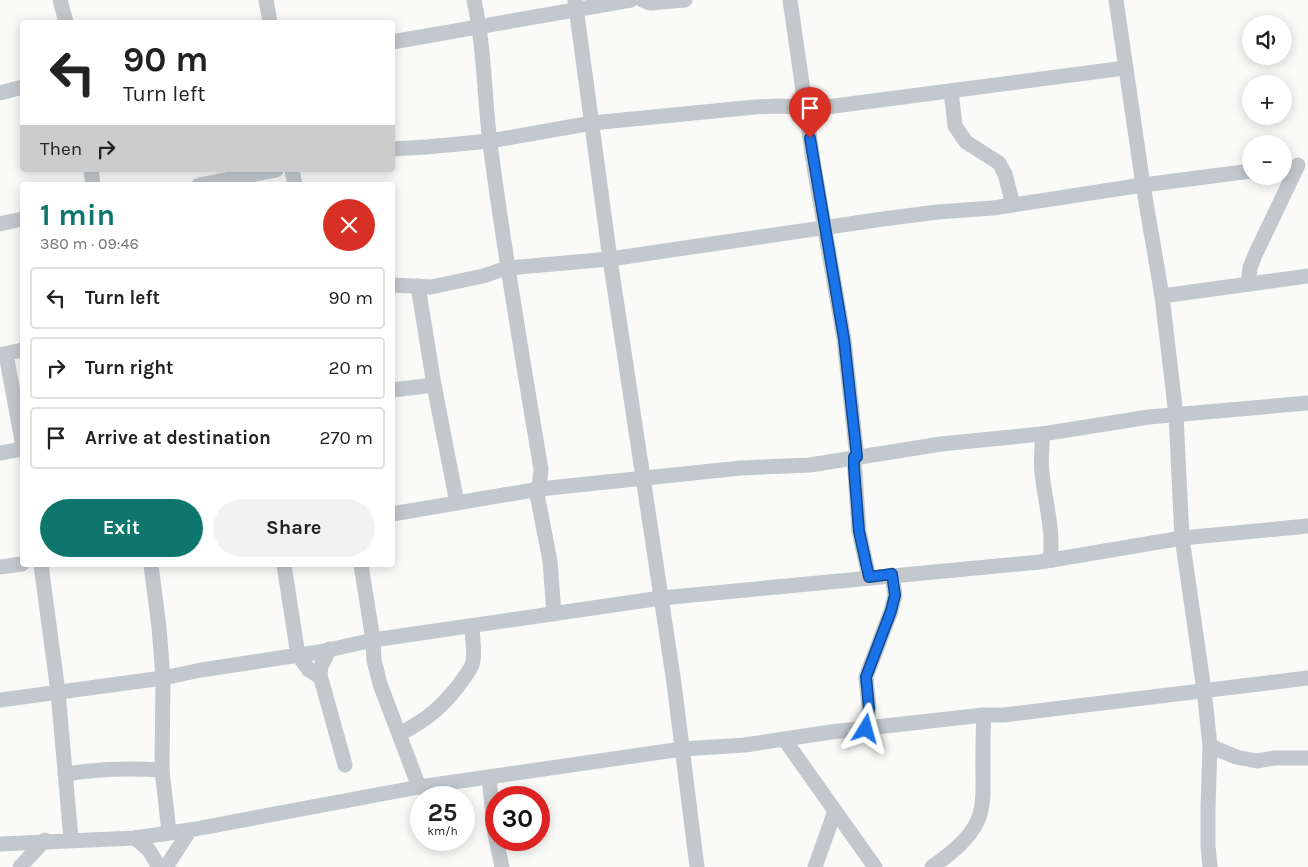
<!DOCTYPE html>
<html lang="en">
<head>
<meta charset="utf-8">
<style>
	body { margin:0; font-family:Karla,sans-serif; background:#f2f2f2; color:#222; height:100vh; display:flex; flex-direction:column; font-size:19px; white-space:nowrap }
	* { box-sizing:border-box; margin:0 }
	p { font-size:16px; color:#767676 }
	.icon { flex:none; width:28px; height:28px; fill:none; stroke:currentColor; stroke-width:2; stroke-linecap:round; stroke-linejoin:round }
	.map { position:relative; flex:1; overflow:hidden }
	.details { position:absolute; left:20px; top:182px; width:375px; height:385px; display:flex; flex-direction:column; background:#fff; border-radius:5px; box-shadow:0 2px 12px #0003 }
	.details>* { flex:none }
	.banner { position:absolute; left:20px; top:20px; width:375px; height:152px; border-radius:5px; box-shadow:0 2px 12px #0003; background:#fff; color:#222; overflow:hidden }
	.fabs { position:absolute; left:1242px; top:15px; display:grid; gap:10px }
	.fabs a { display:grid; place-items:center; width:50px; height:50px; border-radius:50%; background:#fff; box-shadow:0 2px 12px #0003; font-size:25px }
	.speed { position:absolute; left:410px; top:786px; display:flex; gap:10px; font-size:25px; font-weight:700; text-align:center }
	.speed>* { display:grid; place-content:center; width:65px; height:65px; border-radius:50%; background:#fff; box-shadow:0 2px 12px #0003; line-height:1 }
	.speed small { font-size:12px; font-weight:400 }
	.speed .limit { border:8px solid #d22; background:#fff; color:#111 }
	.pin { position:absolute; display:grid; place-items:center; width:42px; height:42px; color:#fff; margin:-51px -21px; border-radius:50% 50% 50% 0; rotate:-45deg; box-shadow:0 0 5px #0007 }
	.pin .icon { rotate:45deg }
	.me { position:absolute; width:55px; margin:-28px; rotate:8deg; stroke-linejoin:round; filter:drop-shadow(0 0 4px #0008) }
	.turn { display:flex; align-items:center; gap:18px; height:105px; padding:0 20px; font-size:22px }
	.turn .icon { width:65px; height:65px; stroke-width:2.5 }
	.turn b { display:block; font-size:35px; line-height:42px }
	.then { display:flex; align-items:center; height:48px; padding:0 20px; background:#0003; gap:10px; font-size:19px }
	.round { display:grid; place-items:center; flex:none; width:52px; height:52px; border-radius:26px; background:#f2f2f2 }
	.headline { display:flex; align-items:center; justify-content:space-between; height:85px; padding:0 20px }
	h1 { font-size:30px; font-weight:700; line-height:38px; color:#0f766e }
	.button { display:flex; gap:10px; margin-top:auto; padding:10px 20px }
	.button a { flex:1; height:58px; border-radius:30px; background:#0f766e; color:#fff; font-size:20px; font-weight:700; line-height:58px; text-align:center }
	.button a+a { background:#f2f2f2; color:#222 }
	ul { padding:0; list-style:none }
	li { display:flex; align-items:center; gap:15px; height:62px; margin:0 10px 8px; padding:0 10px; border:2px solid #e0e0e0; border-radius:5px }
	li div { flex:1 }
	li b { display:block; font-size:19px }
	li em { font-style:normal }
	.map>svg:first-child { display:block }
</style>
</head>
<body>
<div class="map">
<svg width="1308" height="867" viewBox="0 0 1308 867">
	<rect width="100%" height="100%" fill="#fafaf8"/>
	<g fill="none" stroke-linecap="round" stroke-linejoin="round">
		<g stroke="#c3c8cc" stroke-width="15">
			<polyline points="60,0 66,22"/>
			<polyline points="266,0 270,22"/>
			<path d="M474,0C485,50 484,100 491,151C505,257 523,363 541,469L539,489"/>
			<polyline points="575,0 610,259 674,683 697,867"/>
			<polyline points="642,0 650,3 685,0"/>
			<polyline points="790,0 814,167 844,339 857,457"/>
			<polyline points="1116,0 1143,185 1162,296 1176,415 1182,538 1204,690 1210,746 1208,808 1208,846 1210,867"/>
			<polyline points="392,42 631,0"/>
			<polyline points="951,91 955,126 966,142 999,163 1005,174 1013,205"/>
			<polyline points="0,93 22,87"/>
			<polyline points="392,149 426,147 490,141 592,123 755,107 778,106 819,108 1125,68"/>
			<polyline points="91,170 93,185"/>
			<polyline points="292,170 295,185"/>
			<polyline points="199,185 276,170"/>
			<polyline points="0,224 22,219"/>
			<polyline points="1248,284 1250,268 1255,255 1298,165"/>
			<polyline points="392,285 431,287 483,276 507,268 610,259 883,219 937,212 993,208 1143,185 1251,171"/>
			<polyline points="418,286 434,385 457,503"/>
			<polyline points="1162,296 1308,276"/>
			<polyline points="6,354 22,441"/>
			<polyline points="0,355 22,350"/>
			<polyline points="392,390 434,385"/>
			<path d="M1042,434C1043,447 1040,460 1042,473C1045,503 1054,529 1050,560"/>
			<polyline points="0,453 22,449"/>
			<polyline points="854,457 859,531 869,577"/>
			<polyline points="536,489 550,561 554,614"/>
			<polyline points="392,514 539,489 741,468 810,465 941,444 1042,434 1149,417 1308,403"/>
			<polyline points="41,565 58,692 71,839"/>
			<polyline points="151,565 159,627 163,678 162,770 169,832"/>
			<polyline points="284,565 298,655 309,670 320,677"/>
			<polyline points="361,565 373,640 374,660 380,684 419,787"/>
			<polyline points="0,567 22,564"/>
			<polyline points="330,649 321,666 320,675 345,765"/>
			<polyline points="0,700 163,678 201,670 319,652 373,640 661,598 1040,562 1182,538 1308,526"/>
			<polyline points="866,729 869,708 866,677 891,611 895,595 892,575"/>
			<path d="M400,734C427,719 440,709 459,685C463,679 469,672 472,665C476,654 472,638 472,627"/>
			<polyline points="784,739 875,867"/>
			<polyline points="1210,746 1236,757 1257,761 1274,758 1308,758"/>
			<path d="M65,774C97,769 130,768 162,770"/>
			<polyline points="489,778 495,834 502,867"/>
			<polyline points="135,838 149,850 159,867"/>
			<polyline points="0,844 135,838 190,830 419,787 682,749 745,745 831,732 984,715 1004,715 1308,678"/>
			<polyline points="20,867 45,840"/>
			<polyline points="166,867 190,830"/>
			<polyline points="815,867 835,811"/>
			<path d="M932,867C949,855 969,840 978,820C986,800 982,775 983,754C983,741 983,728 984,715"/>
		</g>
	</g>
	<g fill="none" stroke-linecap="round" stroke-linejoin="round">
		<defs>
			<polyline id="route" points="810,138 844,339 857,457 854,457 854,468 859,531 869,577 892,574 895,595 891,611 866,677 869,708 866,729"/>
		</defs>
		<use href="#route" stroke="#114b97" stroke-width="12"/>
		<use href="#route" stroke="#1a73e8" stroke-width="9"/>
	</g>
</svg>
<div class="fabs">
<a><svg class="icon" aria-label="sound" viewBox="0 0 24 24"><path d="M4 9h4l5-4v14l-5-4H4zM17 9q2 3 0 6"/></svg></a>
<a>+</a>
<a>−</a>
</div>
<div class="speed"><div>25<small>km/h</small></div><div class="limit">30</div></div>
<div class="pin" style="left:810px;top:138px;background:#d93025"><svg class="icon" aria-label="arrive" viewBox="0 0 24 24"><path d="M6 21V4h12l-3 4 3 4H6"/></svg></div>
<svg class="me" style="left:866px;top:729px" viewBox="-20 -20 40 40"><path d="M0-17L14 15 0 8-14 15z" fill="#1a73e8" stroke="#fff" stroke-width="4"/></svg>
<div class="banner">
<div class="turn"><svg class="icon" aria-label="left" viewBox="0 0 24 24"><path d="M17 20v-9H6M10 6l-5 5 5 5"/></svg><div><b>90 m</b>Turn left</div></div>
<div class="then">Then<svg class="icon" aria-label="right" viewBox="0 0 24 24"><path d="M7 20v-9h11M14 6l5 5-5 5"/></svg></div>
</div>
<section class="details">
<div class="headline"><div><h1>1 min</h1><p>380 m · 09:46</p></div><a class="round" style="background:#d93025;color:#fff"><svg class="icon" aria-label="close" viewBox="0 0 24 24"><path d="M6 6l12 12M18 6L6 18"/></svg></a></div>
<ul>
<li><svg class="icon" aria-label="left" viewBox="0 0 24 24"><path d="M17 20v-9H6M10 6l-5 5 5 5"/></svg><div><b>Turn left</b></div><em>90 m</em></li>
<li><svg class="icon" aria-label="right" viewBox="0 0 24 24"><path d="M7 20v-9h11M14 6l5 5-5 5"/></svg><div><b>Turn right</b></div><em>20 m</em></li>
<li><svg class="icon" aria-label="arrive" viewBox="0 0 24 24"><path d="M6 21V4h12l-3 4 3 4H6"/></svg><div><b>Arrive at destination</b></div><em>270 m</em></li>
</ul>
<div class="button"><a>Exit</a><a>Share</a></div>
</section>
</div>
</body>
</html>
